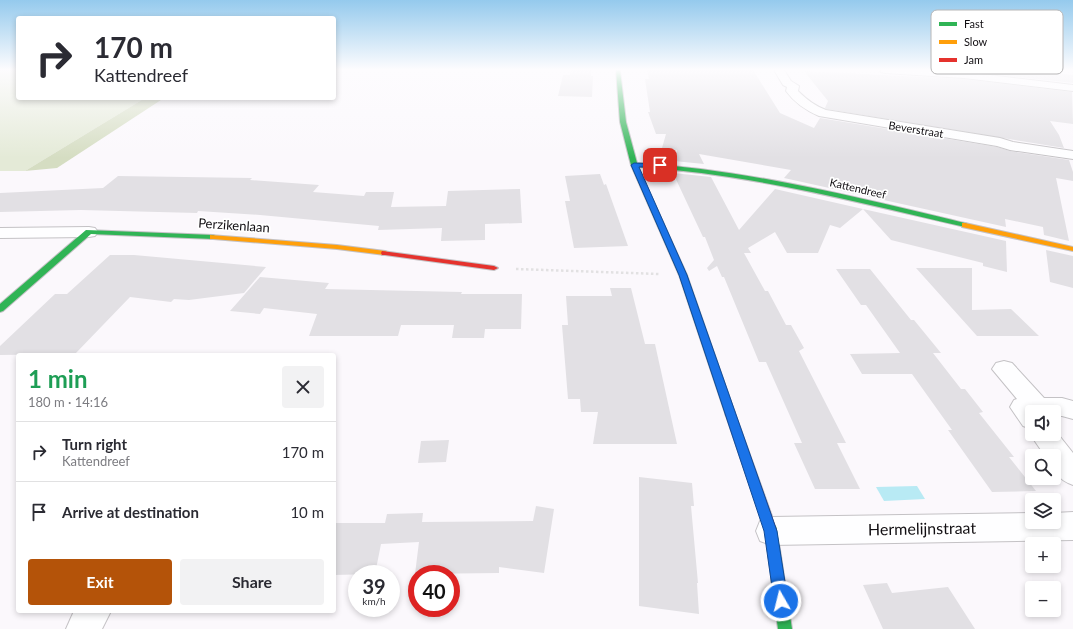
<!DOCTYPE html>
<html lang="en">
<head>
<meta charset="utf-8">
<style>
	body { margin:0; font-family:Lato,sans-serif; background:#f2f2f3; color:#2b2b33; height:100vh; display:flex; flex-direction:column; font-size:15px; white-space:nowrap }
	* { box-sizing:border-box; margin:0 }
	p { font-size:13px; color:#7c7c81 }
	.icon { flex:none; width:22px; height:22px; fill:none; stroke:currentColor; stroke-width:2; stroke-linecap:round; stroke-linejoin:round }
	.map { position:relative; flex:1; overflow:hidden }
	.side { position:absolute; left:16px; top:353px; width:320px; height:260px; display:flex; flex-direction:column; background:#fff; border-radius:4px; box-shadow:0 2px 6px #0003 }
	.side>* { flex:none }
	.banner { position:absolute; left:16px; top:16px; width:320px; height:84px; border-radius:4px; box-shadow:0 2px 6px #0003; background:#fff; color:#2b2b33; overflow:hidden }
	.fabs { position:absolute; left:1025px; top:405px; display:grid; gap:8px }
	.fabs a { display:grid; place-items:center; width:36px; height:36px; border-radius:4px; background:#fff; box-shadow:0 2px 6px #0003; font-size:20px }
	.speed { position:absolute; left:348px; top:565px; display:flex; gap:8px; font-size:20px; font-weight:700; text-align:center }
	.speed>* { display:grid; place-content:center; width:52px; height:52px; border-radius:50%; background:#fff; box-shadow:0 2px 6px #0003; line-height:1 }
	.speed small { font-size:10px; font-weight:400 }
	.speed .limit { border:6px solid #d22; background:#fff; color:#111 }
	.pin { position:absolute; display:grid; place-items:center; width:34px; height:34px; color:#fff; margin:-17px; border-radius:8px; box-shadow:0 2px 6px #0006 }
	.me { position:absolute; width:44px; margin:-22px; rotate:352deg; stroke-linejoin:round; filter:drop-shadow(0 0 3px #0008) }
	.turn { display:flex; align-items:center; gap:14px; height:84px; padding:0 12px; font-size:18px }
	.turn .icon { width:52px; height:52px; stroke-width:2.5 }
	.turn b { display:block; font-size:28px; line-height:34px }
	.round { display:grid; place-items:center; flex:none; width:42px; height:42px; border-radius:4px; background:#f2f2f3 }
	.headline { display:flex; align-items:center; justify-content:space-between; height:68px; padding:0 12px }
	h1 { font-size:24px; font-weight:700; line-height:30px; color:#1e9e55 }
	.button { display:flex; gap:8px; margin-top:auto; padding:8px 12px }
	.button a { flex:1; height:46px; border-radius:4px; background:#b45309; color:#fff; font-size:16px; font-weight:700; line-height:46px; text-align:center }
	.button a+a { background:#f2f2f3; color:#2b2b33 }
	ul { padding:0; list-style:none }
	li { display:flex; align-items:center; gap:12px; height:60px; padding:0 12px; border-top:1px solid #e1e1e2 }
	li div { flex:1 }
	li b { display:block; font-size:15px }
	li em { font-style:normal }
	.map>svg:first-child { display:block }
</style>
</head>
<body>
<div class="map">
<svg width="1073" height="629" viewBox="0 0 1073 629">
	<rect width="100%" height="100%" fill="#fbf8fc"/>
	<polygon fill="#e4ead7" points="0,70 18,70 18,98 145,98 25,171 0,171"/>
	<polygon fill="#d5ddc2" points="145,98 164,98 57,168 25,171"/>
	<polygon fill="#b8eaf4" points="917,486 925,499 884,501 876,487"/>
	<g fill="#e2e0e4">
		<polygon points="571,70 591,70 591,76 593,76 592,97 558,96 563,75 570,75"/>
		<polygon points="647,70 753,70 780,113 814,128 820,118 997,147 1010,151 1069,160 1073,172 1073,181 1056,178 1069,241 1044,235 1043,227 1005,219 1006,227 784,178 791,170 699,154 704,164 674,161 677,150 662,148 666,134 656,134 648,112 650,112 645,79 649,79"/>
		<polygon points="953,70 1028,70 1073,75 1073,83"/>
		<polygon points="804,71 964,79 1072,92 1073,124 1050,121 1059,135 1064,148 826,109 825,108 828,101"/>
		<polygon points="673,173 711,177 739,230 775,189 863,209 840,228 830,225 818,253 787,253 775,232 748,248 751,253 744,253 765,291 768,291 786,325 791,325 804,348 799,351 846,443 837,443 860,489 815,489 794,443 802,443 766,362 759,362 724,277 722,277 717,266 709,271 707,268 714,260 705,237 703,237"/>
		<polygon points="600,174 604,185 606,184 628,246 574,248 565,201 570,201 565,176"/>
		<polygon points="118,176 252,178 250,180 319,185 313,192 364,196 366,192 394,192 391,207 446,206 448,191 520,189 522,223 485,224 485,240 441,241 442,228 378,230 379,226 260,215 198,211 197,213 81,210 0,212 0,193 103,188"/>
		<polygon points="863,209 1006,241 1007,272 983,266 983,263 891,240"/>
		<polygon points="1046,250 1073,256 1073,288 1050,282"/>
		<polygon points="110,255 134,255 266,267 244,293 189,300 174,299 171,302 130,297 75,354 0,355 0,346 55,294 67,294"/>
		<polygon points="916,268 972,268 972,310 1011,309 1039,336 977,336"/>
		<polygon points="836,269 870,269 911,320 914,320 941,353 933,353 961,389 965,389 983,412 979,413 1014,457 1009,457 1036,491 992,492 948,430 952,430 912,374 862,374 850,354 900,353 866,305 861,305"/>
		<polygon points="260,277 329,283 325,289 462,292 461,294 522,294 521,329 485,329 484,338 452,338 454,325 401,325 398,336 309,336 317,314 264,308 260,314 230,311"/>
		<polygon points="610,288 631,288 645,344 655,344 677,444 593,444 598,412 581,412 580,399 568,399 562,325 568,325 566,296 612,296"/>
		<polygon points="449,440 446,462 418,463 421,441"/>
		<polygon points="639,477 692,483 694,506 691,506 698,583 697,583 699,614 639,606"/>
		<polygon points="536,506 554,509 544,573 499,567 499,573 415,574 419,542 381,544 375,574 334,575 334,523 385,523 387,514 423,513 422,522 533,521"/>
		<polygon points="887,583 892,593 948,587 975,629 883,629 863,585"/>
	</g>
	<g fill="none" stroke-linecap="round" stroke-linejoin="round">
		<defs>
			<g id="street">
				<path d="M774,70H784L791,81L799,86L798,91C806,99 815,106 826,110L1000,138L1013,142L1073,151V159L1010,150L997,146L819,116C805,110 795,103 786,91L787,87L783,85Z"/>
				<polygon points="880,70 932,70 964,72 1073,85 1073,91 964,78 885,73 881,72"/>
				<polygon points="89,227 95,228 98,232 95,236 89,237 0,238 0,228"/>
				<polygon points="1004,361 1012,363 1044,398 1062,398 1073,401 1073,419 1062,416 1054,416 1054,412 1032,412 1032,429 1023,426 1010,407 1014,400 1017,399 992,369 996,363"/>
				<path d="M1054,429L1073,453V485C1057,479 1054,472 1054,456H1045L1030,434L1032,430V434H1054Z"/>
				<polygon points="1073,512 1073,540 771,545 760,541 756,531 760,521 771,517 1032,513 1032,522 1054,522 1054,513"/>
				<polygon points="74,611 111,611 102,629 66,629"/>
			</g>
			<g id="fast">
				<path d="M616,70H620L626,122L637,163C749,170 856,197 965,223L969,225L965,227C857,202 750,174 638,167L687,275L735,413L734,416L730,417L726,416L679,275L631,165L620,122Z"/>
				<polygon points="86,230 213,235 217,237 213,239 91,234 3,311 0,312 0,304"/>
				<polygon points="771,524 776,526 777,530 792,629 778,629 765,530 766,526"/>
			</g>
			<g id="slow">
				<polygon points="962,223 965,223 1073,247 1073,251 962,227"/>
				<polygon points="210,235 337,245 385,251 389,253 385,255 337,249 213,239 210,239"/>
			</g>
			<g id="jam">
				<polygon points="382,251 494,266 498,268 494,270 385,255 382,255 381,253"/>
				<polygon points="730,409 734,410 735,413 777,530 776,534 771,536 766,534 765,530 725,413 726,410"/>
			</g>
		</defs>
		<use href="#street" stroke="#c4c2c5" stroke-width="2"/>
		<use href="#fast" stroke="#c4c2c5" stroke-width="2"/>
		<use href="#slow" stroke="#c4c2c5" stroke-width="2"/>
		<use href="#jam" stroke="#c4c2c5" stroke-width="2"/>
		<polyline stroke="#e2e1e2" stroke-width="2.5" stroke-dasharray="2.5 2.5" stroke-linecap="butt" points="516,269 659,274"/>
		<use href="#street" fill="#fefeff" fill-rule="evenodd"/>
		<use href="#fast" fill="#30b455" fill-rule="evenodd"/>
		<use href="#slow" fill="#ff9f0a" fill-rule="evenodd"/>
		<use href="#jam" fill="#e5322d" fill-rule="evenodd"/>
	</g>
	<linearGradient id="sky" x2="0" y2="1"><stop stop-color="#95caed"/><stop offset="0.44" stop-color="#fdfcfe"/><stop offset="1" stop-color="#fdfcfe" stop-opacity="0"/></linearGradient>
	<rect width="1073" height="158" fill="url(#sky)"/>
	<polygon fill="#1a73e8" stroke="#114b97" points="634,163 660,164 663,165 660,167 639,167 687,275 777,531 788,601 786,606 781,608 776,606 774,601 764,531 679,275 631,165"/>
	<g text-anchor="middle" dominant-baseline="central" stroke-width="3.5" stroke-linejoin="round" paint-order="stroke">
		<g font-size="11" fill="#110e12" stroke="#fff">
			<text transform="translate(916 129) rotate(9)">Beverstraat</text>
			<text transform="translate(858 188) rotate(13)">Kattendreef</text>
		</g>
		<g font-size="13" fill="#110e12" stroke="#fff">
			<text transform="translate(234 225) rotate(4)">Perzikenlaan</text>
		</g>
		<g font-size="16" fill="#110e12" stroke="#fff">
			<text transform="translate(922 528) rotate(-1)">Hermelijnstraat</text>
		</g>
	</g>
	<rect x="931" y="10" width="132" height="64" rx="6" fill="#fff" stroke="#b8b7b8" stroke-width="1"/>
	<rect x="939" y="22" width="18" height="4" fill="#30b455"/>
	<rect x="939" y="40" width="18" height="4" fill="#ff9f0a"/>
	<rect x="939" y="58" width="18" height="4" fill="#e5322d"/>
	<g font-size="11" fill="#110e12">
		<text x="964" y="28">Fast</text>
		<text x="964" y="46">Slow</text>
		<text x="964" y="64">Jam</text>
	</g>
</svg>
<div class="fabs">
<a><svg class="icon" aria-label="sound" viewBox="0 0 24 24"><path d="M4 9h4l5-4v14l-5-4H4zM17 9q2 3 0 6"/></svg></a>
<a><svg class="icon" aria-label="search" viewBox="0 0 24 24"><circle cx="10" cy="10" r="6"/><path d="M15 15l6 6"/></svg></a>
<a><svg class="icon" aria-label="layers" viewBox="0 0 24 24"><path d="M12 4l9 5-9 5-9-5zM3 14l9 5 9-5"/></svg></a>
<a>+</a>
<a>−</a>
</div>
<div class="speed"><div>39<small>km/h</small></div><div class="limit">40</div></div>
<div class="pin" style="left:660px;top:165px;background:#d93025"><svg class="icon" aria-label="arrive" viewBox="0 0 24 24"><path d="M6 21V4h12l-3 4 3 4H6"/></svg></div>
<svg class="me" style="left:781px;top:601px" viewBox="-20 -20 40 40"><circle r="17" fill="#1a73e8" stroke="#fff" stroke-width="3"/><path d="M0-11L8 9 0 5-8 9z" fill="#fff"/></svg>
<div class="banner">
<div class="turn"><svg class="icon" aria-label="right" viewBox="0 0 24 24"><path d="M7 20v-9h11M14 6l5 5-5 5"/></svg><div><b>170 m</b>Kattendreef</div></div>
</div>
<section class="side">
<div class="headline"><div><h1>1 min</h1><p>180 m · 14:16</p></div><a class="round"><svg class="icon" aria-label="close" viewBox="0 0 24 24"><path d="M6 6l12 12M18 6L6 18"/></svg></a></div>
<ul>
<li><svg class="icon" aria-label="right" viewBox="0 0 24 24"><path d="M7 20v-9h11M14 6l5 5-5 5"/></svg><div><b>Turn right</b><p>Kattendreef</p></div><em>170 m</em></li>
<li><svg class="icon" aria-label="arrive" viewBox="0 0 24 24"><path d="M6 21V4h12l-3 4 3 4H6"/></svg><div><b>Arrive at destination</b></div><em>10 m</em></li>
</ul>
<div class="button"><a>Exit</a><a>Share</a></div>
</section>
</div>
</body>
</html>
